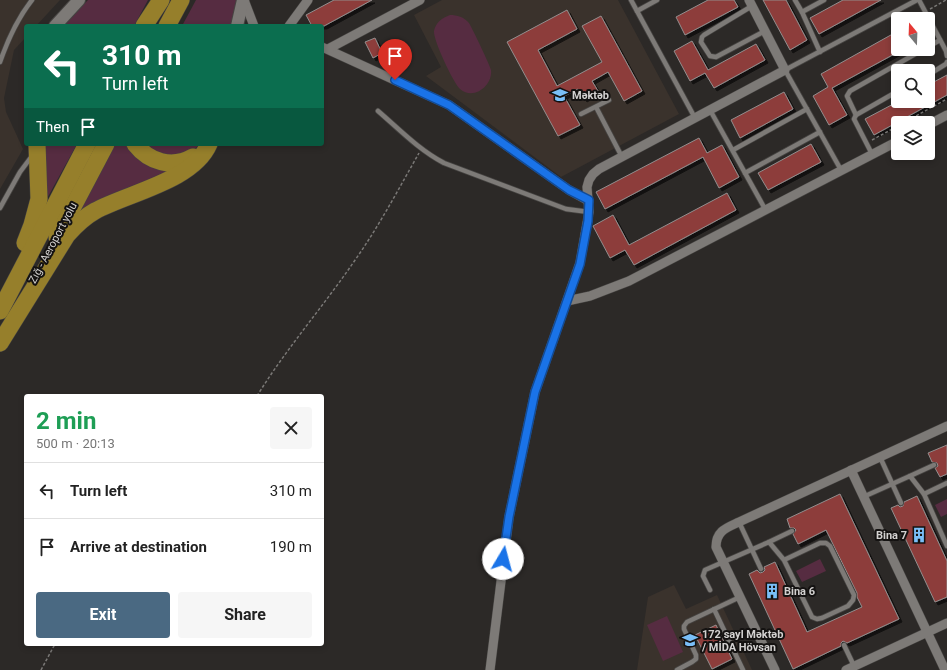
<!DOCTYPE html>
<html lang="en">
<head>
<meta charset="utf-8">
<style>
	body { margin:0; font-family:Roboto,sans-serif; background:#f6f6f6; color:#222; height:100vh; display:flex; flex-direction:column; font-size:15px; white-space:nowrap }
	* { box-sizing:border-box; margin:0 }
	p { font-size:13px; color:#767676 }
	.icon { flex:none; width:22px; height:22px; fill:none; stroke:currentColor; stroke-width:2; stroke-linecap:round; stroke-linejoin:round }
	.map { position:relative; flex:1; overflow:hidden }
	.side { position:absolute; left:24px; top:394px; width:300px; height:252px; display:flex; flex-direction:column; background:#fff; border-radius:4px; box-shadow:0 2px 6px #0003 }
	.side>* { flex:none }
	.hud { position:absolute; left:24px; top:24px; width:300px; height:122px; border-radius:4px; box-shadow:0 2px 6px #0003; background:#0b6e4f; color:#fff; overflow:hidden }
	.needle { width:26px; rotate:341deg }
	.tools { position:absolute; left:891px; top:12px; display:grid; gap:8px }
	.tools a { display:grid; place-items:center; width:44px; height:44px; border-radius:4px; background:#fff; box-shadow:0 2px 6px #0003; font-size:20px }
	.pin { position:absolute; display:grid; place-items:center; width:34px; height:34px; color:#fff; margin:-41px -17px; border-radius:50% 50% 50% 0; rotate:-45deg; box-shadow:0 0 4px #0007 }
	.pin .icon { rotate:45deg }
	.me { position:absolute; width:44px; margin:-22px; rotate:8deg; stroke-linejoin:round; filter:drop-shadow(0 0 3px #0008) }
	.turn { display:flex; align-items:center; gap:14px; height:84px; padding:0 12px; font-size:18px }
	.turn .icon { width:52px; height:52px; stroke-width:2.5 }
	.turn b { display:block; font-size:28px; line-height:34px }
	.then { display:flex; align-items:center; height:38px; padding:0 12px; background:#0003; gap:8px; font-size:15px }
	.round { display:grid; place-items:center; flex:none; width:42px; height:42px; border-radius:4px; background:#f6f6f6 }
	.overview { display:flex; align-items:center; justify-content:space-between; height:68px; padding:0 12px }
	h1 { font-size:24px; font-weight:700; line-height:30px; color:#1e9e55 }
	.action { display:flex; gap:8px; margin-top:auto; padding:8px 12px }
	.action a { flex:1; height:46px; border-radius:4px; background:#4a6982; color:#fff; font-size:16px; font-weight:700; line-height:46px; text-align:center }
	.action a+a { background:#f6f6f6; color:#222 }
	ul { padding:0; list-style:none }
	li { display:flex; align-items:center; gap:12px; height:56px; padding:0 12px; border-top:1px solid #e0e0e0 }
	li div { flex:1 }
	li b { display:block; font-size:15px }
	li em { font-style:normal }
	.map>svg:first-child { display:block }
</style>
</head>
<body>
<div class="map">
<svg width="947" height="670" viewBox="0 0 947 670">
	<defs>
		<filter id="shadow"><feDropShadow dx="3" dy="3" stdDeviation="0" flood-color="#0009"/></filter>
	</defs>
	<rect width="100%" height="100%" fill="#2c2927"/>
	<g fill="#3a322c">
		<polygon points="0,0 60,0 36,26 26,26 26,37 14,50 4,98 6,112 23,149 0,189"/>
		<polygon points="442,0 618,0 679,114 561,177 426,76 441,67 414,15"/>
		<polygon points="674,585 686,609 717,595 752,670 637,670 648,597"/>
	</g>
	<g fill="#562c41">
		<polygon points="88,0 148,0 134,26 64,26"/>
		<polygon points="196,0 237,0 231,26 182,26"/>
		<path d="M450,15C457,15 464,17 469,23C472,28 490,65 491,70C493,85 474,101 460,89C454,84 433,40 434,31C436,22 442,18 450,15Z"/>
		<polygon points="46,144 77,144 44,204"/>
		<polygon points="115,144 129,144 177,168 75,220"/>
		<polygon points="140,144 200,144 191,153 174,159"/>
		<polygon points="947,499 947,514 941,517 935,505"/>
		<polygon points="820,559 826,571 802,582 796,571"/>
		<polygon points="667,616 683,652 663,661 647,625"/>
	</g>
	<g fill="#8d3d3a" stroke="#938e8e" filter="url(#shadow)">
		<polygon points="334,0 372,0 324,26 312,26 306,15"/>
		<polygon points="708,0 734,0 738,7 685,35 676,17"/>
		<polygon points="763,0 786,0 807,40 790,50"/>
		<polygon points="843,0 881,0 819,34 810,18"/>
		<polygon points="567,10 577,29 538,50 557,86 602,62 582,26 601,16 642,91 624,101 608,72 592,81 598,91 584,99 578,89 564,96 580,125 558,136 507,42"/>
		<polygon points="898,31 898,52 832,88 847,115 829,125 813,96 828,87 821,74"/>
		<polygon points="375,38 382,53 373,58 365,42"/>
		<polygon points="692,41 708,70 756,44 765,60 714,88 705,73 690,81 674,51"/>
		<polygon points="947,75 947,95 874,135 865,119 899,101 928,101 928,85"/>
		<polygon points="784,92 793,109 740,138 731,120"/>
		<polygon points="699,138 707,153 722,145 739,177 719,188 703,157 605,209 596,192"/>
		<polygon points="811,144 821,162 768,190 758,173"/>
		<polygon points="727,193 736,210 634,265 625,250 610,258 593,226 613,215 629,245"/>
		<polygon points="947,445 947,474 940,477 935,468 938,466 937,463 932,462 928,453"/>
		<polygon points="840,494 899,619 847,643 843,641 841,643 841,646 793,669 749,574 757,570 760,573 763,572 765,570 764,567 775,562 807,632 862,607 857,597 857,593 826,530 798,544 793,534 796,530 794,528 790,528 787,519"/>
		<polygon points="917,496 947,561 947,597 935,602 891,508 898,505 900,507 903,506 904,502"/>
		<polygon points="716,625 732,659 712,669 695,635"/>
	</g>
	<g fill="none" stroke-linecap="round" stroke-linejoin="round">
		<defs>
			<g id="service">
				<polyline points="631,0 695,118"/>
				<polyline points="795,0 802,12 820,52"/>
				<polyline points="919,0 946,51 947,56"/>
				<polyline points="752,6 704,35 702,37 701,42 710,56 716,57 765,31"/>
				<polyline points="637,11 657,0"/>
				<polyline points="802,12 824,0"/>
				<polyline points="928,47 940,40"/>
				<path d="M0,62C8,39 17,19 32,0"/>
				<polyline points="928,75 946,64 947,62"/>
				<polyline points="596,107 622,157"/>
				<polyline points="710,110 765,209"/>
				<path d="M378,111C399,129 419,150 444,163L566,209L589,212"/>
				<polyline points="581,114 609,100"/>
				<polyline points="856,115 847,96 850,91 924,49"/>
				<polyline points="733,150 807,109"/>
				<polyline points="872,154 854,119 856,115 898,91"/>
				<polyline points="841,170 785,70 917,0"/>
				<polyline points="745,173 820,132"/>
				<polyline points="0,208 20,172 32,156"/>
				<polyline points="880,457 901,503"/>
				<polyline points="910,476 934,465"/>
				<polyline points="924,494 947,483"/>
				<polyline points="863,497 910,476 924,494 947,546"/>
				<polyline points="739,522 761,569"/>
				<polyline points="769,542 792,531"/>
				<polyline points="710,590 703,576 705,570 769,542 784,560 820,543 826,543 830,546 854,595 853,600 848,606 822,618 817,619 812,617 784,560"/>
				<polyline points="714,609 743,670"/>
				<polyline points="844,645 854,666"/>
				<polyline points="677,670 692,662 696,659 696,655 684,629 684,626 687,622 740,597"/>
			</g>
			<g id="minor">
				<polyline points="244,0 254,26"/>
				<polyline points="289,26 308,0"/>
				<polyline points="322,47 449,105 569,190 589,201"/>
				<polyline points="328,49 420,0"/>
				<polyline points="928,125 947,115"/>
				<polyline points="567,301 590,296 629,281 898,141"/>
				<polyline points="851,470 945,670"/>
				<polyline points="490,670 509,517 535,392 580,263 589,212 587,187 589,180 593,174 599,169 785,70 749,0"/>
				<path d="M775,670L716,547C716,531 726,528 739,522L947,426"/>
				<polyline points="846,670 947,623"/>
			</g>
			<g id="tertiary">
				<polyline points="55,26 79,0"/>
				<polyline points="237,26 243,0"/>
			</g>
			<g id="motorway">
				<polyline points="144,26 161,0"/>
				<polyline points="167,26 181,0"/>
				<path d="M135,144C149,162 172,169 193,157"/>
				<polyline points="57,237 106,144"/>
				<polyline points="25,243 32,225 39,199 37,144"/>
				<polyline points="0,311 87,144"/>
				<path d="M0,343L67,235C75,226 84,217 95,211C128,193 193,181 209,144"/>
			</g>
		</defs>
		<use href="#service" stroke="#464442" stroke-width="6"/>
		<use href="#minor" stroke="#464442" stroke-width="10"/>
		<use href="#tertiary" stroke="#464442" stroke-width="14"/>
		<use href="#motorway" stroke="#464442" stroke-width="18"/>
		<g stroke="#7a7876" stroke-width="1.5" stroke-dasharray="3 2" stroke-linecap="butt">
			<polyline points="930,9 946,0"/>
			<polyline points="903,123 947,99"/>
			<polyline points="872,140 898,126"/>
			<path d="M257,396C286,349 322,308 353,263C378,228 398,190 419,153"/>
			<polyline points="41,670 55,644"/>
		</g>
		<use href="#service" stroke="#7d7a77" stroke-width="4.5"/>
		<use href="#minor" stroke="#7d7a77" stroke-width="9"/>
		<use href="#tertiary" stroke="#7d7a77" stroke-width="12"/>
		<use href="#motorway" stroke="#967f2b" stroke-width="17"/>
	</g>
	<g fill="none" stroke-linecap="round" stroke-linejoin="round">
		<defs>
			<polyline id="route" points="395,80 449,105 569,190 589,200 588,221 580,264 535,392 509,517 503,559"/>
		</defs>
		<use href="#route" stroke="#114b97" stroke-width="10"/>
		<use href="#route" stroke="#1a73e8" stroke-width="7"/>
	</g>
	<defs>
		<symbol id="school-bare" viewBox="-9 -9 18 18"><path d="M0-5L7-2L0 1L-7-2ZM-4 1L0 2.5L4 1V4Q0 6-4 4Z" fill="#7abff8" stroke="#141211" stroke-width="2.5" paint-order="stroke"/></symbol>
		<symbol id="building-bare" viewBox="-9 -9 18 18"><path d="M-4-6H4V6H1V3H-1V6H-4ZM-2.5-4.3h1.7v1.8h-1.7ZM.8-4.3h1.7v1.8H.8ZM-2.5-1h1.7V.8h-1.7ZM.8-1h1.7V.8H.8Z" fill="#7abff8" stroke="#141211" stroke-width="2.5" paint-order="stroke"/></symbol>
	</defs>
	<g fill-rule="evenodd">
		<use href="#school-bare" x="549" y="84" width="22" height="22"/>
		<use href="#building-bare" x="908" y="524" width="22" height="22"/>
		<use href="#building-bare" x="761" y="580" width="22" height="22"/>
		<use href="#school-bare" x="679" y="629" width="22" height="22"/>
	</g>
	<g text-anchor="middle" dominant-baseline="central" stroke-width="4" stroke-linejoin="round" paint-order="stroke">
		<g font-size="11" font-weight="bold" fill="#d3d1d0" stroke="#141211" text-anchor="start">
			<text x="572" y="95">Məktəb</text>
			<text x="907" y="535" text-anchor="end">Bina 7</text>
			<text x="784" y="591">Bina 6</text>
			<text x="702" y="634">172 sayl Məktəb<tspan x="702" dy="13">/ MİDA Hövsan</tspan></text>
		</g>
		<g font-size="11" fill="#d3d1d0" stroke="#141211">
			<text transform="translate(53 243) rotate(-62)">Zığ - Aeroport yolu</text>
		</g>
	</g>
</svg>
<div class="tools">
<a><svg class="needle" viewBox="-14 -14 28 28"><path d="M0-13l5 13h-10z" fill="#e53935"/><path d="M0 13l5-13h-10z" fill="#767676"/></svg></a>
<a><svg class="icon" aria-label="search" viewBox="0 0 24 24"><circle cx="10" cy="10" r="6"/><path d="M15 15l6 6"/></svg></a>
<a><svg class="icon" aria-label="layers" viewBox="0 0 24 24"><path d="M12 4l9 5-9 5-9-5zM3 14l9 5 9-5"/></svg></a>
</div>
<div class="pin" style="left:395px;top:80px;background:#d93025"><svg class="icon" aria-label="arrive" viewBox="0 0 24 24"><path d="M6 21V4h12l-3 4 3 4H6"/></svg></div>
<svg class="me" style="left:503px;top:559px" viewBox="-20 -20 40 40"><circle r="19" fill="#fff"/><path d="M0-13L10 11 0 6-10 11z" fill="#1a73e8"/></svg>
<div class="hud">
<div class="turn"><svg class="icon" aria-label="left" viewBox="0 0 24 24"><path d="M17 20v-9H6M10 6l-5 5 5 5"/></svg><div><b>310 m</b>Turn left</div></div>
<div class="then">Then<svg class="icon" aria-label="arrive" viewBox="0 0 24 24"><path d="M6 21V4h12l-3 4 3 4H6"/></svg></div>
</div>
<section class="side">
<div class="overview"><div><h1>2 min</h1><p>500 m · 20:13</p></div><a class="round"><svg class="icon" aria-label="close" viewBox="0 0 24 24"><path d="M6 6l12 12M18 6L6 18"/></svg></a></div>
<ul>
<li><svg class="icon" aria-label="left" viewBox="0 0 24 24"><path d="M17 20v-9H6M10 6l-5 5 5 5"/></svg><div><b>Turn left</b></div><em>310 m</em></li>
<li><svg class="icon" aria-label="arrive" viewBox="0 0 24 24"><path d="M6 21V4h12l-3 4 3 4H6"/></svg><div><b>Arrive at destination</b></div><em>190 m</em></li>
</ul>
<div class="action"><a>Exit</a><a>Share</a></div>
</section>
</div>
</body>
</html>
